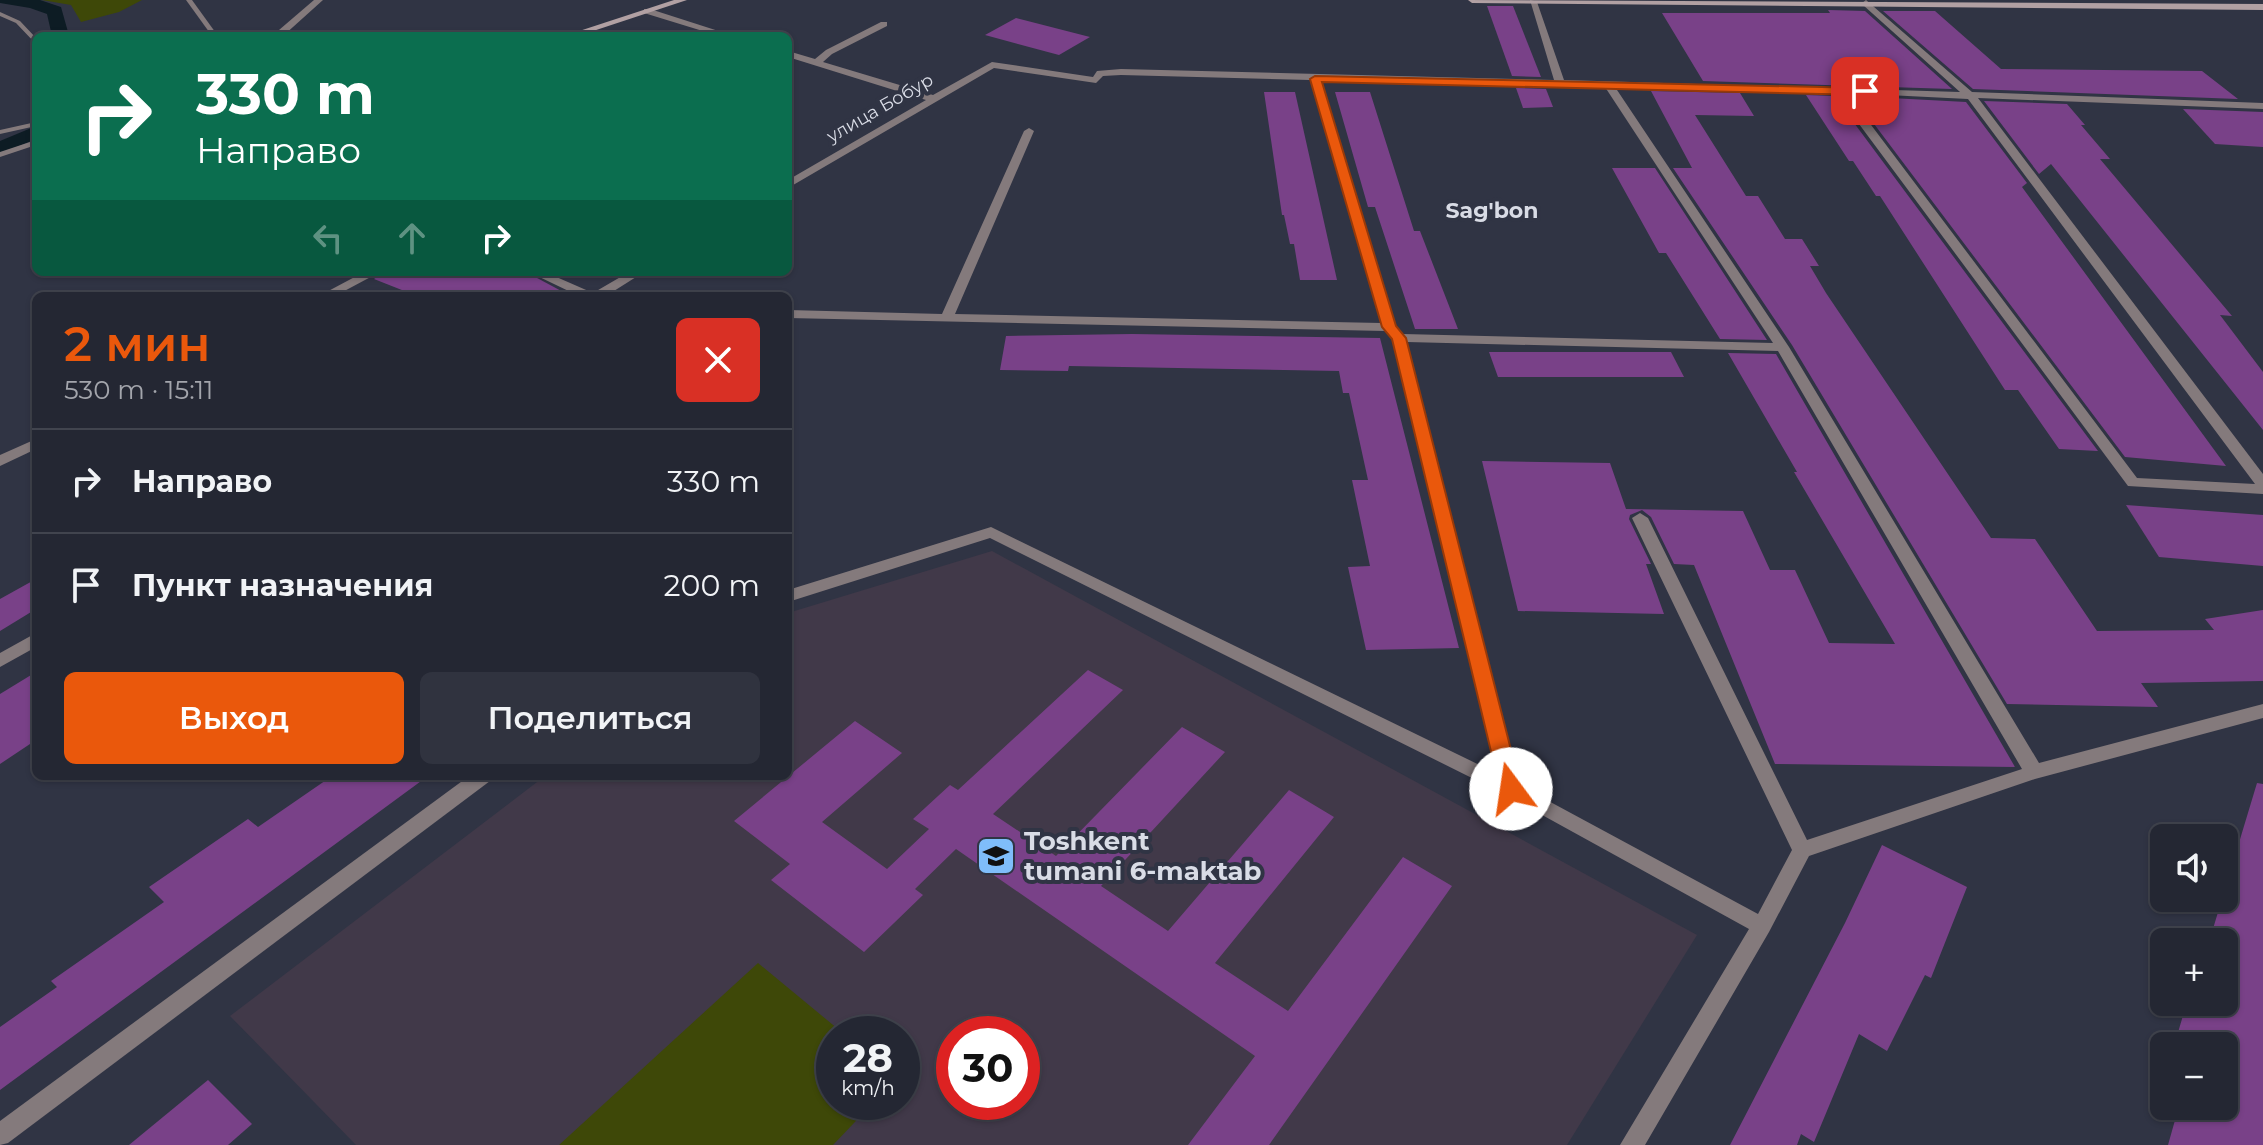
<!DOCTYPE html>
<html lang="ru">
<head>
<meta charset="utf-8">
<style>
	body { margin:0; font-family:Montserrat,sans-serif; background:#30333f; color:#f1f3f6; height:100vh; display:flex; flex-direction:column; font-size:30px; white-space:nowrap }
	* { box-sizing:border-box; margin:0 }
	p { font-size:26px; color:#a3a5ac }
	.icon { flex:none; width:44px; height:44px; fill:none; stroke:currentColor; stroke-width:2; stroke-linecap:round; stroke-linejoin:round }
	.map { position:relative; flex:1; overflow:hidden }
	.details { position:absolute; left:32px; top:292px; width:760px; height:488px; display:flex; flex-direction:column; background:#242733; border-radius:12px; box-shadow:0 2px 6px #0004,0 0 0 2px #41444e }
	.details>* { flex:none }
	.banner { position:absolute; left:32px; top:32px; width:760px; height:244px; border-radius:12px; box-shadow:0 2px 6px #0004,0 0 0 2px #41444e; background:#0b6e4f; color:#fff; overflow:hidden }
	.controls { position:absolute; left:2150px; top:824px; display:grid; gap:16px }
	.controls a { display:grid; place-items:center; width:88px; height:88px; border-radius:12px; background:#242733; box-shadow:0 2px 6px #0004,0 0 0 2px #41444e; font-size:40px }
	.speed { position:absolute; left:816px; top:1016px; display:flex; gap:16px; font-size:40px; font-weight:700; text-align:center }
	.speed>* { display:grid; place-content:center; width:104px; height:104px; border-radius:50%; background:#242733; box-shadow:0 2px 6px #0004,0 0 0 2px #41444e; line-height:1 }
	.speed small { font-size:20px; font-weight:400 }
	.speed .limit { border:12px solid #d22; background:#fff; color:#111 }
	.pin { position:absolute; display:grid; place-items:center; width:68px; height:68px; color:#fff; margin:-34px; border-radius:16px; box-shadow:0 4px 12px #0006 }
	.me { position:absolute; width:88px; margin:-44px; rotate:346deg; stroke-linejoin:round; filter:drop-shadow(0 0 6px #0008) }
	.turn { display:flex; align-items:center; gap:28px; height:168px; padding:0 32px; font-size:36px }
	.turn .icon { width:104px; height:104px; stroke-width:2.5 }
	.turn b { display:block; font-size:56px; line-height:68px }
	.lanes { display:flex; align-items:center; height:76px; padding:0 32px; background:#0003; justify-content:center; gap:40px; direction:ltr }
	.lanes .off { opacity:.35 }
	.round { display:grid; place-items:center; flex:none; width:84px; height:84px; border-radius:12px; background:#30333f }
	.head { display:flex; align-items:center; justify-content:space-between; height:136px; padding:0 32px }
	h1 { font-size:48px; font-weight:600; line-height:60px; color:#ea580c }
	.primary-button { display:flex; gap:16px; margin-top:auto; padding:16px 32px }
	.primary-button a { flex:1; height:92px; border-radius:12px; background:#ea580c; color:#fff; font-size:32px; font-weight:600; line-height:92px; text-align:center }
	.primary-button a+a { background:#30333f; color:#f1f3f6 }
	ul { padding:0; list-style:none }
	li { display:flex; align-items:center; gap:24px; height:104px; padding:0 32px; border-top:2px solid #41444e }
	li div { flex:1 }
	li b { display:block; font-size:30px }
	li em { font-style:normal }
	.map>svg:first-child { display:block }
</style>
</head>
<body>
<div class="map">
<svg width="2263" height="1145" viewBox="0 0 2263 1145">
	<rect width="100%" height="100%" fill="#303444"/>
	<path fill="#413949" fill-rule="evenodd" d="M992,551L1697,935L1567,1145H356L230,1016L545,776H788V613ZM834,1034H902V1102H834ZM954,1034H1022V1102H954Z"/>
	<g fill="#3e4808">
		<polygon points="42,0 142,0 119,12 81,22 71,5"/>
		<polygon points="758,963 844,1034 834,1034 834,1102 874,1102 833,1145 559,1145"/>
	</g>
	<g fill="none" stroke-linecap="round" stroke-linejoin="round">
		<g fill="#0d1c24" fill-rule="evenodd">
			<polygon points="0,0 40,0 61,7 68,32 73,36 52,36 47,14 30,8 0,3"/>
			<polygon points="36,126 36,139 0,154 0,141"/>
		</g>
	</g>
	<g fill="#794188">
		<polygon points="1487,6 1513,6 1541,77 1512,76"/>
		<polygon points="1828,10 1865,11 1952,89 1703,81 1662,13 1830,13"/>
		<polygon points="1883,11 1935,11 2001,69 2202,71 2238,99 1973,89"/>
		<polygon points="1016,18 1090,37 1059,55 985,35"/>
		<polygon points="1516,88 1546,89 1553,107 1523,108"/>
		<polygon points="1651,91 1740,93 1754,116 1695,115 1746,196 1758,196 1785,239 1802,239 1819,266 1810,266 1826,293 1991,538 2035,539 2097,631 2214,630 2205,619 2263,610 2263,681 2141,683 2158,707 2007,704 1792,345 1673,168 1692,168"/>
		<polygon points="1264,92 1295,92 1337,280 1300,280 1294,244 1290,244 1284,215 1282,215"/>
		<polygon points="1335,92 1370,92 1414,231 1420,231 1458,329 1415,329 1375,207 1368,207"/>
		<polygon points="1806,95 1834,96 2098,451 2059,449 2018,390 2005,390 1880,196 1876,196 1853,161 1849,161"/>
		<polygon points="1853,96 1966,102 2027,183 2022,187 2226,466 2125,457"/>
		<polygon points="1984,101 2067,104 2085,125 2081,125 2110,159 2100,159 2232,316 2220,315 2263,372 2263,430 2051,164 2039,174"/>
		<polygon points="2183,109 2263,112 2263,147 2215,144"/>
		<polygon points="1612,168 1655,168 1767,340 1720,339 1666,253 1659,253"/>
		<polygon points="383,272 526,272 565,293 560,296 417,296 374,279"/>
		<polygon points="1132,334 1380,338 1459,648 1366,650 1348,567 1370,566 1352,480 1368,480 1349,393 1343,393 1339,371 1069,366 1068,371 1000,370 1006,336"/>
		<polygon points="1489,352 1671,352 1684,377 1498,377"/>
		<polygon points="1728,353 1776,354 2015,767 1775,764 1694,565 1674,564 1651,517 1642,510 1630,515 1629,519 1651,564 1646,564 1664,614 1518,611 1482,461 1610,463 1626,509 1743,511 1770,570 1795,570 1829,643 1895,644 1794,472 1797,472"/>
		<polygon points="2126,505 2263,515 2263,566 2159,557"/>
		<polygon points="36,579 36,609 0,631 0,599"/>
		<polygon points="1088,670 1123,690 993,814 1056,856 1182,727 1225,752 1101,886 1168,931 1289,790 1334,817 1215,963 1288,1011 1403,857 1452,886 1269,1145 1188,1145 1255,1056 956,849 915,889 923,895 864,952 771,880 790,864 734,821 855,721 902,753 822,822 887,869 929,829 913,819 950,785 958,790"/>
		<polygon points="36,672 36,740 0,764 0,694"/>
		<polygon points="332,776 428,776 0,1090 0,1027 57,987 51,981 164,902 149,887 248,819 258,827"/>
		<polygon points="2257,783 2263,784 2263,1145 2168,1145 2179,1106 2224,1106 2224,1046 2174,1046 2187,1002 2224,1002 2224,942 2209,942"/>
		<polygon points="1882,845 1967,887 1931,978 1925,975 1887,1051 1859,1034 1814,1142 1801,1134 1797,1145 1730,1145 1845,923"/>
		<polygon points="208,1080 252,1124 228,1145 129,1145"/>
	</g>
	<g fill="none" stroke-linecap="round" stroke-linejoin="round">
		<g fill="#847a7c" fill-rule="evenodd">
			<polygon points="186,0 192,0 218,36 212,36"/>
			<polygon points="0,12 20,21 36,38 36,44 16,23 0,16"/>
			<polygon points="36,122 36,126 0,134 0,130"/>
			<polygon points="36,140 36,145 0,157 0,152"/>
		</g>
		<g fill="#847a7c" fill-rule="evenodd">
			<polygon points="314,0 323,0 283,36 272,36"/>
			<path d="M1530,0L1537,2L1564,80L1960,92L1863,5L1862,3L1866,0L1972,92L2263,103V109L1978,98L2263,474V494L2128,486L1836,93L1615,87L1789,347L2039,763L2263,704V718L2035,779L1809,856L1769,932L1645,1145H1620L1749,929L1504,794L990,538L788,602V590L991,527L1498,774L1393,339L1385,331L788,318V310L942,314L1024,131L1029,128L1034,131L955,314L1381,323L1310,80L1121,75L1103,76L1096,83L994,68L788,188V180L926,100L788,57V51L815,59L826,50L881,22H887V26L832,54L823,62L933,95L992,62L1093,77L1097,71L1121,69L1554,80ZM1320,80L1605,87L1773,343L1403,334L1395,326ZM1847,93L1968,99L2255,484L2137,478ZM1407,342L1778,351L2022,769L1807,840L1648,518L1640,513L1632,518L1792,850L1758,914L1519,785Z"/>
			<polygon points="644,9 650,9 734,36 719,36 644,13"/>
			<polygon points="364,272 380,272 335,296 319,296"/>
			<polygon points="529,272 545,272 593,293 629,272 644,272 606,296 579,296"/>
			<polygon points="36,439 36,449 0,466 0,455"/>
			<polygon points="36,633 36,647 0,667 0,653"/>
			<polygon points="469,776 492,776 490,781 8,1143 0,1145 0,1121"/>
		</g>
		<g fill="#b1a0a3" fill-rule="evenodd">
			<polygon points="674,0 687,0 578,36 564,36"/>
			<polygon points="1468,0 2263,4 2263,10 1472,3"/>
		</g>
	</g>
	<polygon fill="#ea580c" stroke="#983908" stroke-width="2" points="1315,76 1865,88 1871,91 1865,95 1322,82 1396,326 1406,338 1521,789 1518,795 1511,798 1503,795 1500,789 1392,339 1382,327 1310,79"/>
	<defs>
		<symbol id="school-square" viewBox="-11 -11 22 22"><rect x="-9" y="-9" width="18" height="18" rx="4" fill="#7fbdfa" stroke="#303444"/><path d="M0-5L7-2L0 1L-7-2ZM-4 1L0 2.5L4 1V4Q0 6-4 4Z" fill="#111"/></symbol>
	</defs>
	<g fill-rule="evenodd">
		<use href="#school-square" x="974" y="834" width="44" height="44"/>
	</g>
	<g text-anchor="middle" dominant-baseline="central" stroke-width="8" stroke-linejoin="round" paint-order="stroke">
		<g font-size="18" fill="#d9dce6" stroke="#303444">
			<text transform="translate(880 108) rotate(-30)">улица Бобур</text>
		</g>
		<g font-size="22" font-weight="bold" fill="#d9dce6" stroke="#303444">
			<text x="1492" y="210">Sag'bon</text>
		</g>
		<g font-size="26" font-weight="bold" fill="#d9dce6" stroke="#303444" text-anchor="start">
			<text x="1024" y="841">Toshkent<tspan x="1024" dy="30">tumani 6-maktab</tspan></text>
		</g>
	</g>
</svg>
<div class="controls">
<a><svg class="icon" aria-label="sound" viewBox="0 0 24 24"><path d="M4 9h4l5-4v14l-5-4H4zM17 9q2 3 0 6"/></svg></a>
<a>+</a>
<a>−</a>
</div>
<div class="speed"><div>28<small>km/h</small></div><div class="limit">30</div></div>
<div class="pin" style="left:1865px;top:91px;background:#d93025"><svg class="icon" aria-label="arrive" viewBox="0 0 24 24"><path d="M6 21V4h12l-3 4 3 4H6"/></svg></div>
<svg class="me" style="left:1511px;top:789px" viewBox="-20 -20 40 40"><circle r="19" fill="#fff"/><path d="M0-13L10 11 0 6-10 11z" fill="#ea580c"/></svg>
<div class="banner">
<div class="turn"><svg class="icon" aria-label="right" viewBox="0 0 24 24"><path d="M7 20v-9h11M14 6l5 5-5 5"/></svg><div><b>330 m</b>Направо</div></div>
<div class="lanes"><svg class="icon off" aria-label="left" viewBox="0 0 24 24"><path d="M17 20v-9H6M10 6l-5 5 5 5"/></svg><svg class="icon off" aria-label="ahead" viewBox="0 0 24 24"><path d="M12 20V5M6 11l6-6 6 6"/></svg><svg class="icon" aria-label="right" viewBox="0 0 24 24"><path d="M7 20v-9h11M14 6l5 5-5 5"/></svg></div>
</div>
<section class="details">
<div class="head"><div><h1>2 мин</h1><p>530 m · 15:11</p></div><a class="round" style="background:#d93025;color:#fff"><svg class="icon" aria-label="close" viewBox="0 0 24 24"><path d="M6 6l12 12M18 6L6 18"/></svg></a></div>
<ul>
<li><svg class="icon" aria-label="right" viewBox="0 0 24 24"><path d="M7 20v-9h11M14 6l5 5-5 5"/></svg><div><b>Направо</b></div><em>330 m</em></li>
<li><svg class="icon" aria-label="arrive" viewBox="0 0 24 24"><path d="M6 21V4h12l-3 4 3 4H6"/></svg><div><b>Пункт назначения</b></div><em>200 m</em></li>
</ul>
<div class="primary-button"><a>Выход</a><a>Поделиться</a></div>
</section>
</div>
</body>
</html>
